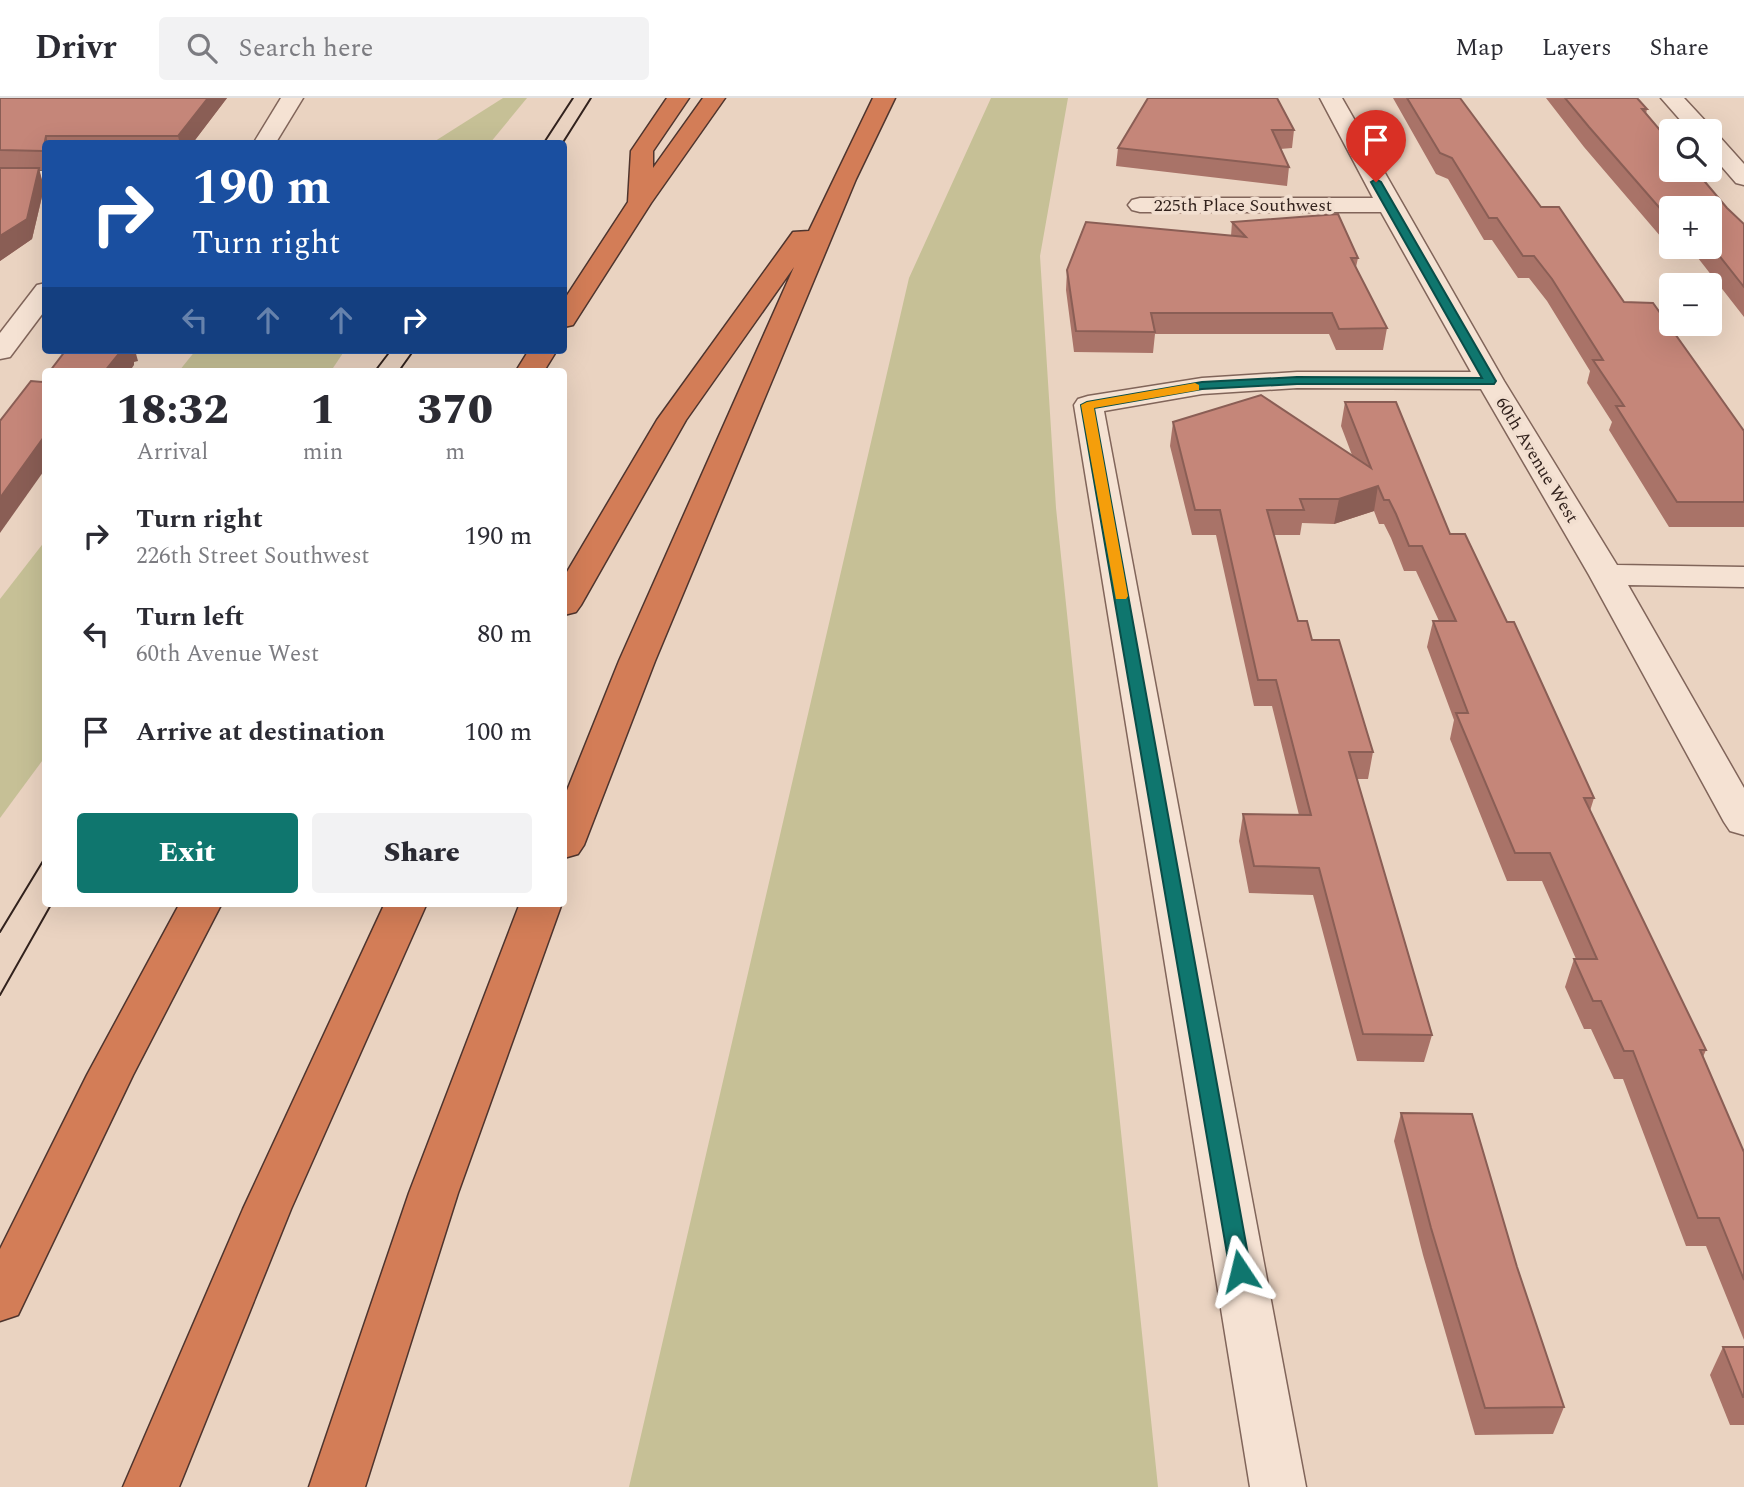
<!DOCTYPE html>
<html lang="en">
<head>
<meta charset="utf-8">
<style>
	body { margin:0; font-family:Spectral,serif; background:#f2f2f3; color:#2b2b33; height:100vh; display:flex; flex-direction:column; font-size:26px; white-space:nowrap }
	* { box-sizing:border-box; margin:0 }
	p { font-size:23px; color:#7c7c81 }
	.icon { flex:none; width:38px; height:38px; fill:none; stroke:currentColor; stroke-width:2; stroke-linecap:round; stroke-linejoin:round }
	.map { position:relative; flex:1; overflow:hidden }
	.panel { position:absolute; left:42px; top:270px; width:525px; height:539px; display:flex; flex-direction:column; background:#fff; border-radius:7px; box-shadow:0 7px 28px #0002 }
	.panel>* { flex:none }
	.guide { position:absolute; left:42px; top:42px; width:525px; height:214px; border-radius:7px; box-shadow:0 7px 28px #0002; background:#1a4fa0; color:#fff; overflow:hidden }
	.tools { position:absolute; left:1659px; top:21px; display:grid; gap:14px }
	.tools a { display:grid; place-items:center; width:63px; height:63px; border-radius:7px; background:#fff; box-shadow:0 7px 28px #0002; font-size:35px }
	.pin { position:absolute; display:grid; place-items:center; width:60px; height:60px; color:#fff; margin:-72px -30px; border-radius:50% 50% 50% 0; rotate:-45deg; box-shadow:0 0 7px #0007 }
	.pin .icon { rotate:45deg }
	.me { position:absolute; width:77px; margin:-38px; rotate:350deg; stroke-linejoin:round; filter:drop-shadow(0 0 5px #0008) }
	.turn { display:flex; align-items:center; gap:24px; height:147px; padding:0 35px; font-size:32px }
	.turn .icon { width:91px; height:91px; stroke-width:2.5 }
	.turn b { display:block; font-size:49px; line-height:60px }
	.lanes { display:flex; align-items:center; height:66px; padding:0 35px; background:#0003; justify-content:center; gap:35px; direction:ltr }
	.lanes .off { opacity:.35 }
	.eta { display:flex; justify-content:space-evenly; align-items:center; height:119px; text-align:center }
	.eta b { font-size:42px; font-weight:800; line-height:49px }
	.action { display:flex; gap:14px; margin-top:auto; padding:14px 35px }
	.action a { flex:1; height:80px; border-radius:7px; background:#0f766e; color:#fff; font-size:28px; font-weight:800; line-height:80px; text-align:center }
	.action a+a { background:#f2f2f3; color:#2b2b33 }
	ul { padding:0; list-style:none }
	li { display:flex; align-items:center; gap:21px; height:98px; padding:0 35px }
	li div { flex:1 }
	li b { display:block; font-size:26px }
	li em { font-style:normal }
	header { display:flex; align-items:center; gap:42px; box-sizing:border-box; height:98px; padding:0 35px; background:#fff; border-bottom:2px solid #e1e1e2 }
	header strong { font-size:33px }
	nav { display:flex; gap:38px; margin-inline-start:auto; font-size:24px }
	.search { width:490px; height:63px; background:#f2f2f3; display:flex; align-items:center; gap:18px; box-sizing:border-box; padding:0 24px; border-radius:7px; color:#7c7c81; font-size:26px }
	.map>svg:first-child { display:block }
</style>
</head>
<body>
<header>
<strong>Drivr</strong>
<div class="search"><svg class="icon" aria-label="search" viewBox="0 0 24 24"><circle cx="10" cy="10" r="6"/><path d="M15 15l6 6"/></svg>Search here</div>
<nav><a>Map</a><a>Layers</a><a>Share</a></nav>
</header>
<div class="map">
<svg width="1744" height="1389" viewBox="0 0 1744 1389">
	<rect width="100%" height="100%" fill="#ead3c1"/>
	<g fill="#c6c096">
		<polygon points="503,0 527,0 490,45 432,45"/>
		<polygon points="991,0 1068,0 1040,158 1056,410 1158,1389 629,1389 909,180"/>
		<polygon points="196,252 345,252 331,273 179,273"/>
		<polygon points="45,443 45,659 0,720 0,501"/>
	</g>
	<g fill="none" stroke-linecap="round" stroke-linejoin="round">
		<defs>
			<g id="minor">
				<polygon points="281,0 303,0 275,46 253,46"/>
				<polygon points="1320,0 1342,0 1504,283 1617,467 1744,469 1744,489 1628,487 1744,690 1744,737 1730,733 1724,724 1589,477 1481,291 1297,290 1202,296 1104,313 1306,1389 1250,1389 1074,307 1078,301 1088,298 1202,280 1297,274 1471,274 1381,114 1140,114 1132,112 1128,107 1132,102 1140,100 1373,100"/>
				<polygon points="1661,0 1684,0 1710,28 1713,33 1711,36 1718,37 1744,66 1744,87 1736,85 1710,55 1710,33 1690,33"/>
				<rect x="0" y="73" width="46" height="14"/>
				<polygon points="46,185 46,211 10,259 0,261 0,235 37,187"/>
			</g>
			<g id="highway">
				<polygon points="667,0 689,0 653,53 653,70 703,0 725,0 651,105 573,227 564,229 564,202 628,104 631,53"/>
				<polygon points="873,0 895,0 856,81 655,563 584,747 578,756 564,760 564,700 619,563 794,169 686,322 581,507 576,514 564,517 564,479 657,322 793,134 809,133"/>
				<polygon points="529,252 557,252 544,273 516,273"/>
				<polygon points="180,805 222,805 133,977 18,1217 0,1223 0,1151 87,977"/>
				<polygon points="385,805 427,805 291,1111 179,1389 123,1389 243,1111"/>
				<polygon points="520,805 562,805 458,1095 365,1389 309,1389 409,1095"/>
			</g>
		</defs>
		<use href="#minor" stroke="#81655a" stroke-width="3"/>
		<use href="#highway" stroke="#4f352e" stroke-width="3"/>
		<use href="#minor" fill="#f5e2d3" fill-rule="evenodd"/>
		<use href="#highway" fill="#d37d57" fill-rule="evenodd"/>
		<g stroke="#32221d" stroke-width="2">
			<polyline points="543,46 573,0"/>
			<polyline points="562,46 591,0"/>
			<polyline points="375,273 391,252"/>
			<polyline points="399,273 414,252"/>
			<polyline points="0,834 46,758"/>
			<polyline points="0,897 52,805"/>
		</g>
	</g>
	<g fill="#a97368" fill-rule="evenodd">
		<polygon points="0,0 227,0 192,46 46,46 46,72 39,72 44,90 32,141 0,163"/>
		<polygon points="1148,0 1294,32 1292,50 1280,51 1289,69 1287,88 1116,68 1118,50"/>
		<polygon points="1393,0 1460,0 1541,109 1624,204 1744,333 1744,429 1669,429 1609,332 1612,324 1587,285 1590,273 1547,203 1529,180 1518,180 1492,142 1484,142 1448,81 1436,76"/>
		<path d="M1546,0H1637L1647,11L1646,16L1727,110L1744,126V219L1698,160H1679L1584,49ZM1671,110H1710V149H1671Z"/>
		<polygon points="1232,124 1358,160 1356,169 1387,230 1383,252 1336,252 1329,236 1155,236 1153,255 1074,254 1066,192 1067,172 1231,138"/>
		<polygon points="1345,304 1450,436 1507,524 1594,700 1590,713 1706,952 1703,959 1744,1054 1744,1242 1706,1148 1686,1148 1623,981 1614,981 1591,931 1584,931 1565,889 1574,861 1576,861 1542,783 1507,783 1450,641 1454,622 1427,549 1433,523 1439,523 1416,473 1404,473 1391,440 1384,426 1379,426 1374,413 1334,426 1302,425 1300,437 1274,437 1298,523 1312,542 1373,654 1368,681 1356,681 1432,937 1424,964 1357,963 1313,797 1249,795 1239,743 1243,716 1299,717 1272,608 1254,608 1216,437 1192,437 1170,348 1173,324 1352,357 1341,328"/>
		<polygon points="1401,1015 1517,1169 1564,1309 1553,1336 1475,1337 1423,1157 1394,1043"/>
		<polygon points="1723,1249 1744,1249 1744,1327 1730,1327 1710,1277"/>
	</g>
	<g fill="#8a5e55">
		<polygon points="208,0 227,0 192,46 180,46 178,38"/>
		<polygon points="46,38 48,46 46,46 46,62 43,53"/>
		<polygon points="39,70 44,90 32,141 0,163 0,138"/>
		<polygon points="122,252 135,252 138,263 134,264 134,267 130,273 105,273"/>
		<polygon points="46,336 46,370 0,435 0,400"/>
		<polygon points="1378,388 1374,413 1334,426 1339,401"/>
	</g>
	<g fill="#c58679" stroke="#8a5e55" stroke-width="2">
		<polygon points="0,0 208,0 178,38 46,38 43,53 0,52"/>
		<polygon points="1148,0 1277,0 1294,32 1272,32 1289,69 1118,50"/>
		<polygon points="1407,0 1460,0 1541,109 1559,109 1624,204 1653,205 1744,333 1744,404 1677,404 1616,308 1624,308 1593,262 1603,262 1552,181 1534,158 1523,158 1497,120 1489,120 1452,60 1440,55"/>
		<polygon points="1565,0 1637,0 1647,11 1642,11 1671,45 1671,72 1695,72 1727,110 1744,126 1744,189 1710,146 1710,110 1671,110 1671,123 1589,29"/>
		<polygon points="0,70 39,70 27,121 0,138"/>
		<polygon points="1338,116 1358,160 1351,160 1387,230 1339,231 1332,215 1151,215 1155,234 1076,233 1067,172 1086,124 1246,139 1232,124"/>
		<polygon points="66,252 122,252 105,273 50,273"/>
		<polygon points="46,279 46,336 0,400 0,323 31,283 42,284"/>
		<polygon points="1261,297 1371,370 1345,304 1396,304 1450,436 1465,436 1507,524 1514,524 1594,700 1584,700 1706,952 1700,952 1744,1054 1744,1182 1719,1120 1698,1120 1633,953 1624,953 1601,903 1593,903 1574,861 1597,861 1550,755 1515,755 1456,615 1468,615 1433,523 1456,523 1422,448 1409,448 1396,416 1389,402 1384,402 1378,388 1339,401 1300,401 1304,412 1267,412 1298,523 1307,523 1312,542 1339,542 1373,654 1349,654 1432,937 1363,936 1319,770 1254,768 1243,716 1311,717 1276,582 1258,582 1220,412 1195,412 1173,324"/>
		<polygon points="1401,1015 1472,1016 1517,1169 1564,1309 1485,1310 1431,1130"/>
		<polygon points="1723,1249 1744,1249 1744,1299 1743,1299"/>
	</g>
	<polygon fill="#0f766e" stroke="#0a4d48" stroke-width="2" points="1376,81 1381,84 1496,283 1494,286 1297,286 1202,291 1094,310 1251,1173 1248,1179 1240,1181 1233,1179 1230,1173 1081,307 1087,304 1202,284 1297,279 1482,280 1371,84"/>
	<polygon fill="#f59e0b" points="1195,285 1199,287 1199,292 1094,310 1128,498 1126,501 1116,501 1081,307 1087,304"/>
	<g text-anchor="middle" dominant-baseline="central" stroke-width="7" stroke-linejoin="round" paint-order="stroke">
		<g font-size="18" fill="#32221d" stroke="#f2dfd0">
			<text x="1243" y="107">225th Place Southwest</text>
			<text transform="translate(1537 362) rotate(59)">60th Avenue West</text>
		</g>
	</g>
</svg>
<div class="tools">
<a><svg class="icon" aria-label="search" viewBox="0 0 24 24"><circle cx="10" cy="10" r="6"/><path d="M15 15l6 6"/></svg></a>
<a>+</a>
<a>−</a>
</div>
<div class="pin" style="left:1376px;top:84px;background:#d93025"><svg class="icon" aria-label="arrive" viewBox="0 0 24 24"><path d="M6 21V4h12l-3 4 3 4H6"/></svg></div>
<svg class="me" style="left:1240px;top:1173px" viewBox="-20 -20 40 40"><path d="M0-17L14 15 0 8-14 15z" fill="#0f766e" stroke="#fff" stroke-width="4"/></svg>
<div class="guide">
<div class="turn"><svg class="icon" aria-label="right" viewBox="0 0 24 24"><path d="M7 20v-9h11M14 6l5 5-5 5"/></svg><div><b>190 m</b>Turn right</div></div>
<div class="lanes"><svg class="icon off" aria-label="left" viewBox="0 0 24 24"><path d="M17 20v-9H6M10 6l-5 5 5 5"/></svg><svg class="icon off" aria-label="ahead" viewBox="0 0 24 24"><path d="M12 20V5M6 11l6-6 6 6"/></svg><svg class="icon off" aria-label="ahead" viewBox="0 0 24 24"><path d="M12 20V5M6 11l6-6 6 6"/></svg><svg class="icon" aria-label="right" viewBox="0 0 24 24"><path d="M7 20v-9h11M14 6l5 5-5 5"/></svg></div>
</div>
<section class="panel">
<div class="eta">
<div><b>18:32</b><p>Arrival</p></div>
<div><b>1</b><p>min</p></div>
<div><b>370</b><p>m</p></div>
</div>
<ul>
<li><svg class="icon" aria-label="right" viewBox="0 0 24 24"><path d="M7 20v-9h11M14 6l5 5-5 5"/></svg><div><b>Turn right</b><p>226th Street Southwest</p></div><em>190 m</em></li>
<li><svg class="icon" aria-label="left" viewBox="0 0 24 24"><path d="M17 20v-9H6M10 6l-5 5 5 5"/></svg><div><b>Turn left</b><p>60th Avenue West</p></div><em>80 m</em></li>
<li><svg class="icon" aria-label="arrive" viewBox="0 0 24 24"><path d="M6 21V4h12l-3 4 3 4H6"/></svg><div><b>Arrive at destination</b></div><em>100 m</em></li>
</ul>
<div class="action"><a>Exit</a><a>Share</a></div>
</section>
</div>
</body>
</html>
